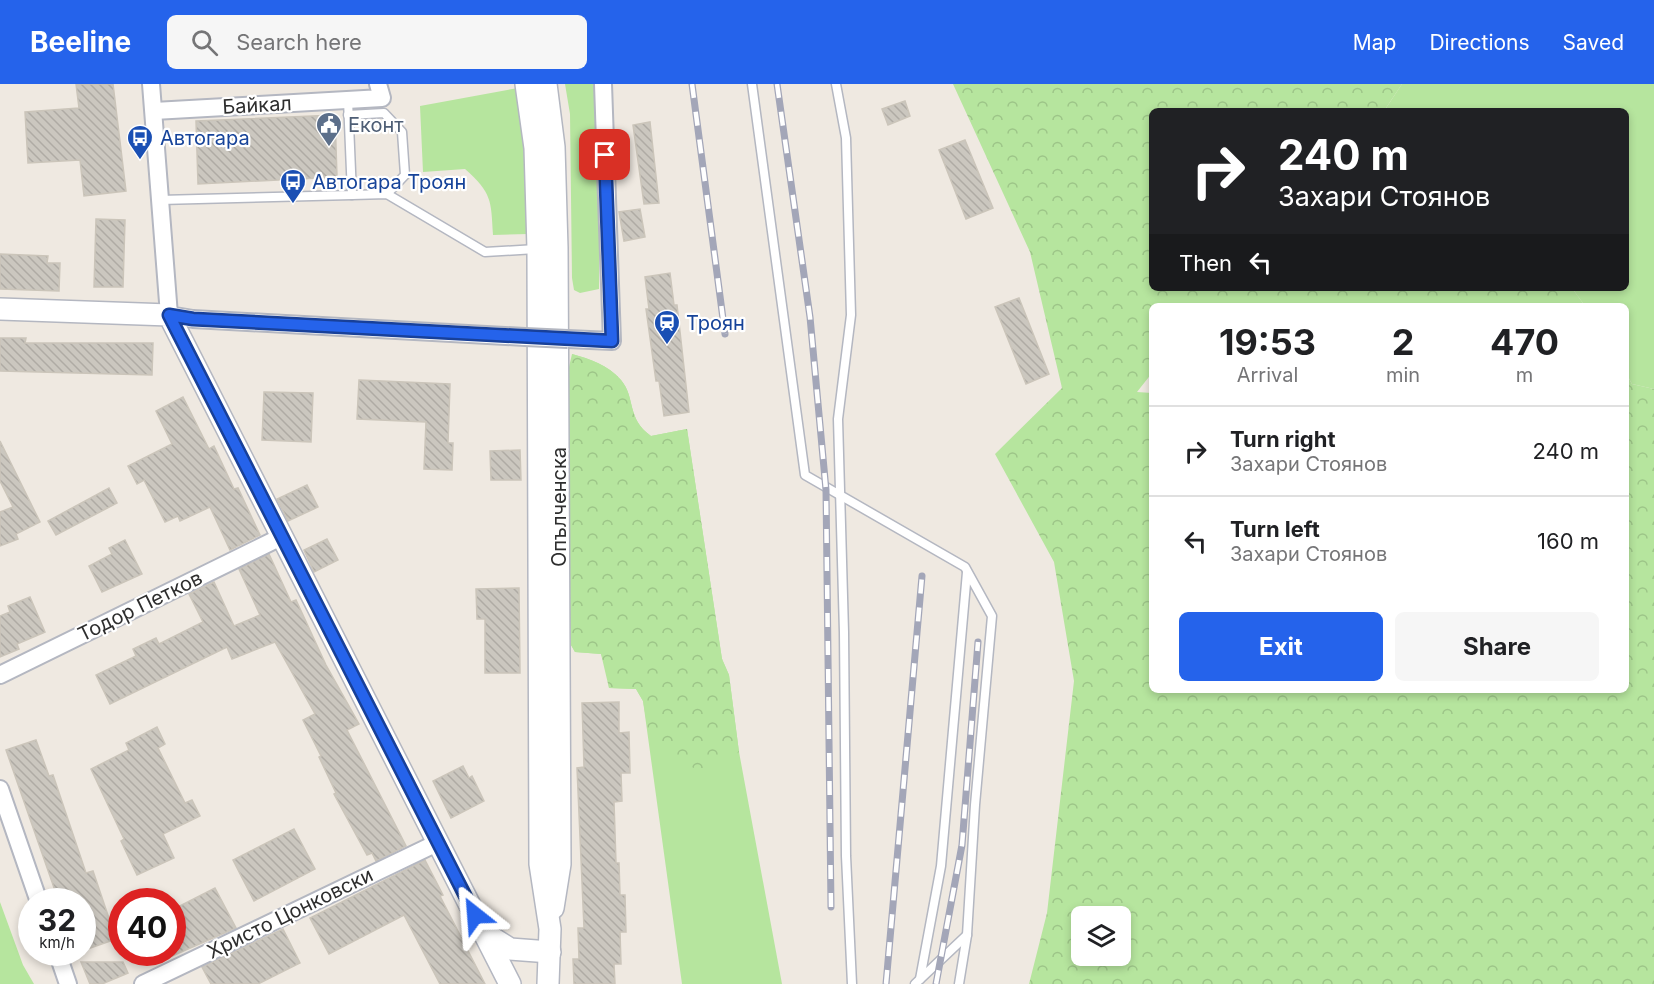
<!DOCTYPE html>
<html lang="en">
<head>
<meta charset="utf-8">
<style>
	body { margin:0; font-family:Inter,sans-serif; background:#f6f6f6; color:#202124; height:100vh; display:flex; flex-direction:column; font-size:22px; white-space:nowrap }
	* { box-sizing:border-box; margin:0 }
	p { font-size:20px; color:#757577 }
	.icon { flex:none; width:33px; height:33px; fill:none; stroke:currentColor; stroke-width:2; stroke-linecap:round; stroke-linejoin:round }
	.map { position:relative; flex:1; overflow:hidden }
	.panel { position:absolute; left:1149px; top:219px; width:480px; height:390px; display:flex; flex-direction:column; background:#fff; border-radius:9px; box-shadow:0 3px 9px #0003 }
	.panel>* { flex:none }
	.guide { position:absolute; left:1149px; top:24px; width:480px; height:183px; border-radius:9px; box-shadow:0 3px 9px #0003; background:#202124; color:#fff; overflow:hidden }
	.buttons { position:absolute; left:1071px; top:822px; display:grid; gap:12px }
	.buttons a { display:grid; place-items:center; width:60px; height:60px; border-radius:9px; background:#fff; box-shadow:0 3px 9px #0003; font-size:30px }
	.speed { position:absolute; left:18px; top:804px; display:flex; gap:12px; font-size:30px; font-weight:700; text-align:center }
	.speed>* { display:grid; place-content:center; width:78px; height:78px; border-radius:50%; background:#fff; box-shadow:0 3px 9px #0003; line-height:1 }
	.speed small { font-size:15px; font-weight:400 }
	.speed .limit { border:9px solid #d22; background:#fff; color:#111 }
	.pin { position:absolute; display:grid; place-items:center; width:51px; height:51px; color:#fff; margin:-26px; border-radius:12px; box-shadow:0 3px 9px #0006 }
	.me { position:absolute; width:66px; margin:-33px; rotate:332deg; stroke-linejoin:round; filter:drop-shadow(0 0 4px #0008) }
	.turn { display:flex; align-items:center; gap:21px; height:126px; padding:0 30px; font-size:27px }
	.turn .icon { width:78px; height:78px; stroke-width:2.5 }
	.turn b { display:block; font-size:42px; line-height:51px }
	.then { display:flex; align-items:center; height:57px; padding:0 30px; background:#0003; gap:12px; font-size:22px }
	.eta { display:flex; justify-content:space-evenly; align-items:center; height:102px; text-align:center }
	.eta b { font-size:36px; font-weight:700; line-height:42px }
	.button { display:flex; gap:12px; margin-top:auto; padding:12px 30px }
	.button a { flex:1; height:69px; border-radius:9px; background:#2563eb; color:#fff; font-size:24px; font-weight:700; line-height:69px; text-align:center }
	.button a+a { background:#f6f6f6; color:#202124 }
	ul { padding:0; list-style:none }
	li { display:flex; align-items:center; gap:18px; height:90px; padding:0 30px; border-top:2px solid #e0e0e0 }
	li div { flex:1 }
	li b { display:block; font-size:22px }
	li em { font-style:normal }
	header { display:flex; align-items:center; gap:36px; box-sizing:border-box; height:84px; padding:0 30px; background:#2563eb; color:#fff }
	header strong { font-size:28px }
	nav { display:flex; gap:33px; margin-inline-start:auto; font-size:21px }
	.search { width:420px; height:54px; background:#f6f6f6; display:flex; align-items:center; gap:15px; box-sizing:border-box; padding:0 21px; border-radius:9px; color:#757577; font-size:22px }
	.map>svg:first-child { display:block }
</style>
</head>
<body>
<header>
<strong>Beeline</strong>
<div class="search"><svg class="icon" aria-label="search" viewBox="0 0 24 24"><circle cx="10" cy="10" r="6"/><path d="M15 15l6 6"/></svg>Search here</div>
<nav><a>Map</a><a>Directions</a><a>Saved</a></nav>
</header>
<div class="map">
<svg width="1654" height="900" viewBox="0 0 1654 900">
	<defs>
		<pattern id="forest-crowns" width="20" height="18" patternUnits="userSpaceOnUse" patternTransform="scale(1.5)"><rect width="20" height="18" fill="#b6e59e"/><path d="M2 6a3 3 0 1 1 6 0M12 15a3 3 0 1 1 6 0" fill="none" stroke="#9dc588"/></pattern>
		<pattern id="building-back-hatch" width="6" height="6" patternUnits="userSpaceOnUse" patternTransform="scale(1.5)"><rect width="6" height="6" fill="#cbc7bf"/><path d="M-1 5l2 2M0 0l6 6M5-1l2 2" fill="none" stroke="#afaba4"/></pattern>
	</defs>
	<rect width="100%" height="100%" fill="#efe9e1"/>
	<g fill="#b6e59e">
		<polygon points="565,0 599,0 600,13 599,205 580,209 574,206 572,194 570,30"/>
		<polygon points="1402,0 1654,0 1654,305 1632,300 1626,289 1626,222 1585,222 1572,204 1626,204 1626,27 1384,27"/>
		<path d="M518,4L524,60L528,150L493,151C491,116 492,109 465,85L423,88L420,22Z"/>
		<path d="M572,270C590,275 608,281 621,296C636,314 626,334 651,352L687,345L722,575L729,591L739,668L782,900H682L643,617L636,605L609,604L607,587L601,570L575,568L571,561Z"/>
		<polygon points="0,818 23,881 34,900 0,900"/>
	</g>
	<g fill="url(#forest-crowns)" fill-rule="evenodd">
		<path d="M953,0H1402L1384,27H1152V204H1572L1585,222H1152V289L1137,308L1152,309V606H1626V289L1632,300L1654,305V900H1029L1047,829L1074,597L1054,478L995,370L1062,304L1030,168ZM1082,832H1120V872H1082Z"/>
		<path d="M572,270C590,275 608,281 621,296C636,314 626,334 651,352L687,345L722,575L729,591L739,668L707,692L650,658L643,617L636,605L609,604L601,570L575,568L571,561L565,400L566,296Z"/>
	</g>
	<g fill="url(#building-back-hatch)" stroke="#cbc5ba" stroke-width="1.5">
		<polygon points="76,0 113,0 126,107 84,112 80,76 28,79 25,28 79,24"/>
		<polygon points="905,17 910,32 888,41 882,25"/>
		<polygon points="335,31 337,93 198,100 196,37"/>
		<polygon points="650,38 659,119 644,120 633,41"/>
		<polygon points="965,56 993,124 966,135 939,66"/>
		<polygon points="640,125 645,153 624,157 619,128"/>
		<polygon points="96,135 125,136 123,203 94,203"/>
		<polygon points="0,170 48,172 47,179 60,179 59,207 0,205"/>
		<polygon points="670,189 674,221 677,221 689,328 664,332 659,297 656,297 646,225 649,225 645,193"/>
		<polygon points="1019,214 1049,290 1026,300 995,223"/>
		<polygon points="0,254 26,254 25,259 153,259 152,291 0,287"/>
		<polygon points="359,296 450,300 448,359 453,359 452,386 424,385 426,338 357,335"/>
		<polygon points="264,308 313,309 311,358 262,356"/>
		<polygon points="183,313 209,365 214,362 234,405 238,404 260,451 230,466 210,423 180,437 178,432 165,438 144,396 137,400 128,382 172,360 156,327"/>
		<polygon points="0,357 40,438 16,450 18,455 0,462 0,428 13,423 0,397"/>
		<polygon points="520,366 521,396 491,396 490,367"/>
		<polygon points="307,401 318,423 288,437 277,415"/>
		<polygon points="109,404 117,419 56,451 48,437"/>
		<polygon points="327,455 338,476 314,488 304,466"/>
		<polygon points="125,456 142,490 102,508 89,482 112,470 109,464"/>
		<polygon points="269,470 291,518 296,516 326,581 359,640 347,646 406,762 376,777 372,769 367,771 334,710 336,709 319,673 321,672 303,636 315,630 275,558 232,575 227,563 110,620 96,591 136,572 133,565 156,554 159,560 203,538 189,510 214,498 234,542 260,531 239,485"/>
		<polygon points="519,504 520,589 485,589 485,535 477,535 476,505"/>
		<polygon points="30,513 45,548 17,560 19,565 0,573 0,532 10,528 8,522"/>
		<polygon points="619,618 619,649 629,648 630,689 621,689 622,717 614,718 616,779 619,779 620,811 625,811 626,848 620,848 621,880 614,880 615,900 574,900 573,875 579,875 578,844 584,844 577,684 584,683 582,619"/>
		<polygon points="157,643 165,660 158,664 185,719 192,716 200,732 163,750 174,774 137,791 121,757 124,755 91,685 129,666 126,659"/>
		<polygon points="36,656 49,692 53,691 86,789 93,787 116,855 82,867 82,818 59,818 6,666"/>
		<polygon points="463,682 469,694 472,692 484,717 451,734 433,697"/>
		<polygon points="294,745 315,785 254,817 233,776"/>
		<polygon points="425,776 443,811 440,812 485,900 440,900 404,831 329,870 310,834"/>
		<polygon points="215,804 236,844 172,872 172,826"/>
		<polygon points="283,845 300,879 258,900 211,900 202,883"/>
		<polygon points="81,878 123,878 128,889 102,900 90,900"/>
	</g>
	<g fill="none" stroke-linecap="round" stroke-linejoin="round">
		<defs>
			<g id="service">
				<polyline points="752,0 805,391 965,483 992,532 975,721 967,851 959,900"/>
				<polyline points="836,0 846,54 851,231 838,335 844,548 846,772 852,900"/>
				<polyline points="348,31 384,29 402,48 405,91 387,110"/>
				<polyline points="352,111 387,110 485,168 536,165"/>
				<polyline points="160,116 352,111 348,16"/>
				<polyline points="920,895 941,782 967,488"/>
				<polyline points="915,900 967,851"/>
			</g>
			<g id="minor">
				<polyline points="151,0 169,231 193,235 525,253"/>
				<polyline points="154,27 382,14 378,0"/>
				<polyline points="568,255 612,257 603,0"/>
				<polyline points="0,591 281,453"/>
				<polyline points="0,705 39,818"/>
				<polyline points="57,868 68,900"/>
				<polyline points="143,900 437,759"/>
			</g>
			<g id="tertiary">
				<polyline points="526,0 535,64 538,165 540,780 550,845 548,900"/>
				<polyline points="546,0 554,63 557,164 560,780 553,824"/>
				<polyline points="0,225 169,231 510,900"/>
				<polyline points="486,850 510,865 550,868"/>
			</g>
		</defs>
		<use href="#service" stroke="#b4b7c1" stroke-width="11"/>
		<use href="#minor" stroke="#b4b7c1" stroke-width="20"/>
		<use href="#tertiary" stroke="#b4b7c1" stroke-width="24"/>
		<use href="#service" stroke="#fff" stroke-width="8"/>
		<use href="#minor" stroke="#fff" stroke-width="16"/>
		<use href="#tertiary" stroke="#fff" stroke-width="21"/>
		<defs>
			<g id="rail">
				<polyline points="692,0 725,250"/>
				<polyline points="777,0 810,233 826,406 831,823"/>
				<polyline points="886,900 922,492"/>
				<polyline points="936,900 962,761 978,558"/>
			</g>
		</defs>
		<use href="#rail" stroke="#a3a6b8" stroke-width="7"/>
		<use href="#rail" stroke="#fff" stroke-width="4.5" stroke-dasharray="14" stroke-linecap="butt"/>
		<defs>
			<polyline id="minor-bridge" points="525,253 568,255"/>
		</defs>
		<use href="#minor-bridge" stroke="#b4b7c1" stroke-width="20" stroke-linecap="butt"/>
		<use href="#minor-bridge" stroke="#fff" stroke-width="16"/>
	</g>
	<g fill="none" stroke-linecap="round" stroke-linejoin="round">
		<defs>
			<polyline id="route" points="475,831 169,231 193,235 612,257 605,71"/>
		</defs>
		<use href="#route" stroke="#184099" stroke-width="15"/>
		<use href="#route" stroke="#2563eb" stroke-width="10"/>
	</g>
	<defs>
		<symbol id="civic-pin" viewBox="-11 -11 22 30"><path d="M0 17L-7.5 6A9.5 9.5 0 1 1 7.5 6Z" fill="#5c6f8a" stroke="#fff"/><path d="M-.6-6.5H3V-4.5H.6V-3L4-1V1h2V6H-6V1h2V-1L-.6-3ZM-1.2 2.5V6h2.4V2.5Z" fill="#fff"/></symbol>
		<symbol id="bus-pin" viewBox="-11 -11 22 30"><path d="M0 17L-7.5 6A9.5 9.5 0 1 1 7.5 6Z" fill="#1a4fb4" stroke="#fff"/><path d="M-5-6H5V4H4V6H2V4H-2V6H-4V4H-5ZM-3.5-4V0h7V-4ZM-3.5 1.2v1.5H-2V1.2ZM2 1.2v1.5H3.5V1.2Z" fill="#fff"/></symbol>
		<symbol id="station-pin" viewBox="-11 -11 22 30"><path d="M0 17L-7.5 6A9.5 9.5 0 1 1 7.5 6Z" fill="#1a4fb4" stroke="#fff"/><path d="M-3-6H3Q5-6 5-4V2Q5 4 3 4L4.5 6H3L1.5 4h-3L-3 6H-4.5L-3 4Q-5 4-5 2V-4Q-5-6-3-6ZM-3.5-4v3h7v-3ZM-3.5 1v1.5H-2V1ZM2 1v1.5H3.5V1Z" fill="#fff"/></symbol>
	</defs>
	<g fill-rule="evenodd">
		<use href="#civic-pin" x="314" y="26" width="30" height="40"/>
		<use href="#bus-pin" x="125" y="39" width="30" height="40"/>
		<use href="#bus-pin" x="278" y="83" width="30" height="40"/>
		<use href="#station-pin" x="652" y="224" width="30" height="40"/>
	</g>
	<g text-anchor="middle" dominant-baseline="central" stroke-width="4.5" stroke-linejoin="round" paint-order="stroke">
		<g font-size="20" fill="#2e2e2e" stroke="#fff">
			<text transform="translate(257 21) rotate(-3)">Байкал</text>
			<text transform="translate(559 423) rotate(-90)">Опълченска</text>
			<text transform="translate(140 522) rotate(-26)">Тодор Петков</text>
			<text transform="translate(290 829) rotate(-26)">Христо Цонковски</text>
		</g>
		<g font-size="20" fill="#4e5e75" stroke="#fff" text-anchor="start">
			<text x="348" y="41">Еконт</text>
		</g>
		<g font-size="20" fill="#164399" stroke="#fff" text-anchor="start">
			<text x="160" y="54">Автогара</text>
			<text x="312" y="98">Автогара Троян</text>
			<text x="686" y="239">Троян</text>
		</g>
	</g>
</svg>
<div class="buttons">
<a><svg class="icon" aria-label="layers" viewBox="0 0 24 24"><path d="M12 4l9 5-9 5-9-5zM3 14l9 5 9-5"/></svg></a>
</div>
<div class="speed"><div>32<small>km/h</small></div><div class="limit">40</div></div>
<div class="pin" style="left:605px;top:71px;background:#d93025"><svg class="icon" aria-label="arrive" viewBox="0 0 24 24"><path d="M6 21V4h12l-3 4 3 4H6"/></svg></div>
<svg class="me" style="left:475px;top:831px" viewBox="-20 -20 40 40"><path d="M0-17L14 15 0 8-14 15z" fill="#2563eb" stroke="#fff" stroke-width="4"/></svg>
<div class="guide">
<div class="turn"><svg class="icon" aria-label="right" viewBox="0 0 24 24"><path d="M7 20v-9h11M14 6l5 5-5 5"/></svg><div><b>240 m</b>Захари Стоянов</div></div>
<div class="then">Then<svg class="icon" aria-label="left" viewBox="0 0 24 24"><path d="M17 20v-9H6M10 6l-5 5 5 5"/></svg></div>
</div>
<section class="panel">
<div class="eta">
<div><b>19:53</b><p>Arrival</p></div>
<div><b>2</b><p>min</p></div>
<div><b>470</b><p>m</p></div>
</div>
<ul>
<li><svg class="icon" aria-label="right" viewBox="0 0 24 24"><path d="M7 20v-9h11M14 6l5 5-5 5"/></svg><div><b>Turn right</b><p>Захари Стоянов</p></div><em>240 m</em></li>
<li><svg class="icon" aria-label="left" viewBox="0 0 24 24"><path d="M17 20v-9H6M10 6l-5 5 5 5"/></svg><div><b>Turn left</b><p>Захари Стоянов</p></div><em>160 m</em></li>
</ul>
<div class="button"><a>Exit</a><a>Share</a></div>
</section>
</div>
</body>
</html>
